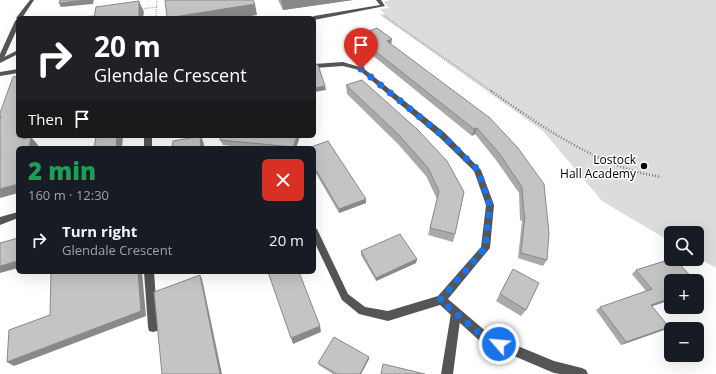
<!DOCTYPE html>
<html lang="en">
<head>
<meta charset="utf-8">
<style>
	body { margin:0; font-family:"Open Sans",sans-serif; background:#20242c; color:#f1f3f6; height:100vh; display:flex; flex-direction:column; font-size:15px; white-space:nowrap }
	* { box-sizing:border-box; margin:0 }
	p { font-size:13px; color:#9ea1a6 }
	.icon { flex:none; width:22px; height:22px; fill:none; stroke:currentColor; stroke-width:2; stroke-linecap:round; stroke-linejoin:round }
	.map { position:relative; flex:1; overflow:hidden }
	.drawer { position:absolute; left:16px; top:146px; width:300px; height:128px; display:flex; flex-direction:column; background:#171b24; border-radius:6px; box-shadow:0 4px 16px #0002 }
	.drawer>* { flex:none }
	.banner { position:absolute; left:16px; top:16px; width:300px; height:122px; border-radius:6px; box-shadow:0 4px 16px #0002; background:#202124; color:#fff; overflow:hidden }
	.fabs { position:absolute; left:664px; top:226px; display:grid; gap:8px }
	.fabs a { display:grid; place-items:center; width:40px; height:40px; border-radius:6px; background:#171b24; box-shadow:0 4px 16px #0002; font-size:20px }
	.pin { position:absolute; display:grid; place-items:center; width:34px; height:34px; color:#fff; margin:-41px -17px; border-radius:50% 50% 50% 0; rotate:-45deg; box-shadow:0 0 4px #0007 }
	.pin .icon { rotate:45deg }
	.me { position:absolute; width:44px; margin:-22px; rotate:297deg; stroke-linejoin:round; filter:drop-shadow(0 0 3px #0008) }
	.turn { display:flex; align-items:center; gap:14px; height:84px; padding:0 12px; font-size:18px }
	.turn .icon { width:52px; height:52px; stroke-width:2.5 }
	.turn b { display:block; font-size:28px; line-height:34px }
	.then { display:flex; align-items:center; height:38px; padding:0 12px; background:#0003; gap:8px; font-size:15px }
	.round { display:grid; place-items:center; flex:none; width:42px; height:42px; border-radius:6px; background:#20242c }
	.headline { display:flex; align-items:center; justify-content:space-between; height:68px; padding:0 12px }
	h1 { font-size:24px; font-weight:800; line-height:30px; color:#1e9e55 }
	ul { padding:0; list-style:none }
	li { display:flex; align-items:center; gap:12px; height:52px; padding:0 12px }
	li div { flex:1 }
	li b { display:block; font-size:15px }
	li em { font-style:normal }
	.map>svg:first-child { display:block }
</style>
</head>
<body>
<div class="map">
<svg width="716" height="374" viewBox="0 0 716 374">
	<rect width="100%" height="100%" fill="#fff"/>
	<polygon fill="#dcdcdc" points="390,0 716,0 716,268 697,257 697,233 671,233 671,242 602,201 543,131 379,14 385,14 380,9 389,8 384,2"/>
	<g fill="none" stroke-linecap="round" stroke-linejoin="round">
		<g stroke="#777" stroke-width="1.5" stroke-dasharray="0.5 1.5" stroke-linecap="butt">
			<polyline points="140,9 157,7"/>
			<polyline points="384,16 493,92"/>
			<polyline points="76,18 97,15"/>
			<polyline points="156,18 157,0"/>
		</g>
		<path stroke="#777" stroke-width="2.5" stroke-dasharray="1 2" stroke-linecap="butt" d="M491,91C535,122 582,155 634,171C643,174 652,175 661,177"/>
		<g fill="#555" fill-rule="evenodd">
			<polygon points="376,0 381,0 385,6 314,20 314,18 311,18 314,16 380,5"/>
			<polygon points="18,50 18,54 0,63 0,59"/>
			<polygon points="18,69 18,73 0,76 0,72"/>
			<polygon points="144,272 154,272 158,327 157,331 153,332 149,331 148,327"/>
			<polygon points="456,308 460,310 461,313 453,374 441,374 451,313 452,310"/>
		</g>
		<g fill="#555" fill-rule="evenodd">
			<polygon points="343,62 363,68 445,133 481,170 494,205 490,248 448,299 489,334 554,361 582,368 586,370 588,374 560,374 554,373 481,342 440,305 388,321 359,314 342,300 314,241 314,228 317,229 348,294 365,307 388,311 438,296 481,247 486,205 474,171 439,137 359,70 343,66 314,68 314,64"/>
			<rect x="144" y="136" width="8" height="12"/>
			<polygon points="18,212 18,218 0,225 0,217"/>
		</g>
		<g fill="#555" fill-rule="evenodd">
			<polygon points="30,0 34,0 22,18 17,19 16,18"/>
			<polygon points="18,19 18,27 3,60 0,62 0,54 15,21"/>
		</g>
	</g>
	<g fill="#a9a9a9">
		<polygon points="278,0 353,0 283,10"/>
		<polygon points="356,36 391,44 518,148 547,260 543,266 518,258 522,221 520,220 519,193 496,160 475,134 472,136 356,42"/>
		<polygon points="346,85 418,130 455,234 453,242 428,235 437,199 426,176 398,144 347,94"/>
		<polygon points="300,136 296,148 248,148 223,145 220,140"/>
		<polygon points="314,148 366,203 339,213 314,170"/>
		<polygon points="361,251 417,259 416,263 376,281 361,255"/>
		<polygon points="671,259 652,306 664,330 621,345 596,310 600,307 646,291 632,274 636,270"/>
		<polygon points="513,269 526,310 521,316 496,301"/>
		<polygon points="369,357 369,359 361,374 333,374 319,365 318,363"/>
	</g>
	<g fill="#898989">
		<polygon points="87,0 94,0 93,4 61,7 59,3"/>
		<polygon points="281,0 353,0 283,10"/>
		<polygon points="139,1 144,12 143,18 139,18"/>
		<polygon points="255,4 257,15 239,18 167,18"/>
		<polygon points="392,39 391,45 387,41"/>
		<polygon points="314,58 315,58 315,62 314,63"/>
		<polygon points="325,86 326,90 314,92 314,88"/>
		<polygon points="477,128 475,134 472,136 474,129"/>
		<polygon points="24,136 33,136 32,138 38,145 37,148 29,148 23,139"/>
		<polygon points="117,136 123,136 122,148 116,148"/>
		<polygon points="201,136 204,144 204,148 200,148"/>
		<polygon points="297,136 300,136 296,148 294,148"/>
		<polygon points="18,184 18,193 0,198 0,189"/>
		<polygon points="366,199 366,203 339,213 339,209"/>
		<polygon points="417,259 416,263 376,281 376,278"/>
		<polygon points="18,261 18,268 0,273 0,266"/>
		<polygon points="138,272 142,272 146,316 14,366 7,362"/>
		<polygon points="200,275 202,279 222,374 220,374"/>
		<polygon points="671,298 671,300 647,308 651,305"/>
		<polygon points="320,326 321,332 293,344 291,338"/>
		<polygon points="669,327 664,330 621,345 626,342"/>
		<polygon points="369,357 369,359 361,374 360,374"/>
	</g>
	<g fill="#c4c4c4" stroke="#898989">
		<polygon points="60,0 87,0 59,3"/>
		<polygon points="165,0 253,0 255,4 167,18"/>
		<polygon points="139,1 139,18 94,18 96,7"/>
		<polygon points="377,28 392,39 387,41 490,118 518,148 544,184 549,233 547,260 521,253 525,215 524,214 522,187 499,153 477,128 474,129 356,36"/>
		<polygon points="314,64 318,65 325,86 314,88"/>
		<polygon points="18,76 18,136 24,136 23,139 31,137 29,148 18,148 18,184 0,189 0,120 1,116 0,117 0,113 13,77"/>
		<polygon points="362,80 418,130 447,161 464,192 455,234 430,228 439,191 428,168 399,135 346,85"/>
		<polygon points="96,136 117,136 116,148 94,148"/>
		<polygon points="201,136 200,148 172,148 173,141"/>
		<polygon points="220,136 297,136 293,147 220,140"/>
		<polygon points="328,141 366,199 339,209 314,167 314,148 308,148"/>
		<polygon points="400,234 417,259 376,278 361,251"/>
		<polygon points="18,238 18,261 0,266 0,243"/>
		<polygon points="671,259 675,259 695,281 671,281 671,298 651,305 669,327 626,342 600,307 652,289 636,270"/>
		<polygon points="513,269 539,283 526,310 500,294"/>
		<polygon points="51,272 138,272 141,311 7,362 9,330 50,315"/>
		<polygon points="268,272 299,272 320,326 291,338"/>
		<polygon points="200,275 220,374 162,374 154,292"/>
		<polygon points="697,283 701,288 697,289"/>
		<polygon points="334,337 369,357 360,374 337,374 318,363"/>
		<polygon points="383,364 425,374 381,374"/>
	</g>
	<g fill="none" stroke-linecap="round" stroke-linejoin="round">
		<polyline stroke="#1a73e8" stroke-width="7" stroke-dasharray="0 12.6" points="361,69 442,135 478,170 490,206 485,248 440,300 485,338 499,344"/>
	</g>
	<circle fill="#000" stroke="#fff" stroke-width="1.5" cx="644" cy="166" r="4"/>
	<g text-anchor="middle" dominant-baseline="central" stroke-width="3" stroke-linejoin="round" paint-order="stroke">
		<g font-size="12" fill="#000" stroke="#fff" text-anchor="end">
			<text x="636" y="159">Lostock<tspan x="636" dy="14">Hall Academy</tspan></text>
		</g>
	</g>
</svg>
<div class="fabs">
<a><svg class="icon" aria-label="search" viewBox="0 0 24 24"><circle cx="10" cy="10" r="6"/><path d="M15 15l6 6"/></svg></a>
<a>+</a>
<a>−</a>
</div>
<div class="pin" style="left:361px;top:69px;background:#d93025"><svg class="icon" aria-label="arrive" viewBox="0 0 24 24"><path d="M6 21V4h12l-3 4 3 4H6"/></svg></div>
<svg class="me" style="left:499px;top:344px" viewBox="-20 -20 40 40"><circle r="17" fill="#1a73e8" stroke="#fff" stroke-width="3"/><path d="M0-11L8 9 0 5-8 9z" fill="#fff"/></svg>
<div class="banner">
<div class="turn"><svg class="icon" aria-label="right" viewBox="0 0 24 24"><path d="M7 20v-9h11M14 6l5 5-5 5"/></svg><div><b>20 m</b>Glendale Crescent</div></div>
<div class="then">Then<svg class="icon" aria-label="arrive" viewBox="0 0 24 24"><path d="M6 21V4h12l-3 4 3 4H6"/></svg></div>
</div>
<section class="drawer">
<div class="headline"><div><h1>2 min</h1><p>160 m · 12:30</p></div><a class="round" style="background:#d93025;color:#fff"><svg class="icon" aria-label="close" viewBox="0 0 24 24"><path d="M6 6l12 12M18 6L6 18"/></svg></a></div>
<ul>
<li><svg class="icon" aria-label="right" viewBox="0 0 24 24"><path d="M7 20v-9h11M14 6l5 5-5 5"/></svg><div><b>Turn right</b><p>Glendale Crescent</p></div><em>20 m</em></li>
</ul>
</section>
</div>
</body>
</html>
